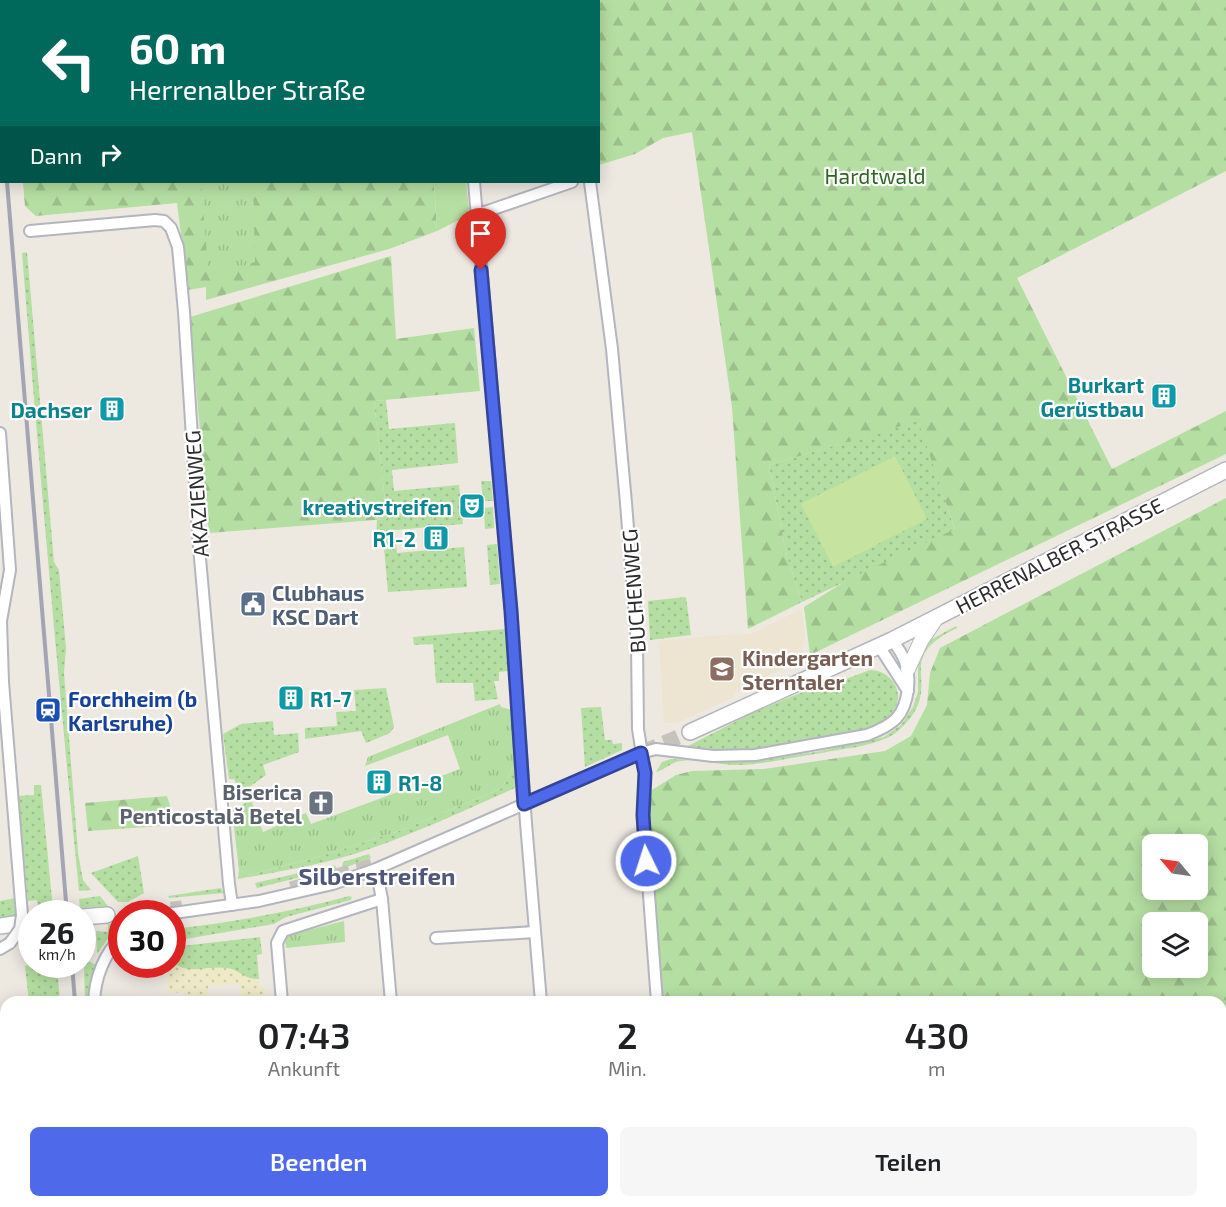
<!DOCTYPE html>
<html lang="de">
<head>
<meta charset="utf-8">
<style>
	body { margin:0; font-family:"Exo 2",sans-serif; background:#f6f6f6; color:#202124; height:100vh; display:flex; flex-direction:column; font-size:22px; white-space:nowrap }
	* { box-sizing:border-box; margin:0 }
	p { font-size:20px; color:#757577 }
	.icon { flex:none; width:33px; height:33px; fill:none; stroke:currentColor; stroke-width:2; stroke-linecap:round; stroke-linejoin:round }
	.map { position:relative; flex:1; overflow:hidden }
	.panel { position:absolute; left:0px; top:996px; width:1227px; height:212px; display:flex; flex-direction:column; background:#fff; border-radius:18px 18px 0 0; box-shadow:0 3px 15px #0003 }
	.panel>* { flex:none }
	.hud { position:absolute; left:0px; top:0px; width:600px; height:183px; box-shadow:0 3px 15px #0003; background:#00695c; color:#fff; overflow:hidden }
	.needle { width:39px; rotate:299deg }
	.fabs { position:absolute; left:1142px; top:834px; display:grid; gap:12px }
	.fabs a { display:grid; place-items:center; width:66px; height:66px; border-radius:9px; background:#fff; box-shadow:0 3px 15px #0003; font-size:30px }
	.speed { position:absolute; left:18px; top:900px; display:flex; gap:12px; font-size:30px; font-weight:700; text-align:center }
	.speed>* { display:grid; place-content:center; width:78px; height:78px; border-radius:50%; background:#fff; box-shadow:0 3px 15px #0003; line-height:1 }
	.speed small { font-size:15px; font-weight:400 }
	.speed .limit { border:9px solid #d22; background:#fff; color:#111 }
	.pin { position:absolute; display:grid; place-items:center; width:51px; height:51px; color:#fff; margin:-62px -26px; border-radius:50% 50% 50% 0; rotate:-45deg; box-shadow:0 0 6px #0007 }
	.pin .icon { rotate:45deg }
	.me { position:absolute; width:66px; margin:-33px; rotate:356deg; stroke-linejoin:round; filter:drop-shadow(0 0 4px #0008) }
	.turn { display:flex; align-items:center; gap:21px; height:126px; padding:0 30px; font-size:27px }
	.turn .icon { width:78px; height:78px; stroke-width:2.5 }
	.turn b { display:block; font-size:42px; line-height:51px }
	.then { display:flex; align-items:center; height:57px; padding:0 30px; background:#0003; gap:12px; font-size:22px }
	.eta { display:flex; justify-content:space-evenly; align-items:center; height:102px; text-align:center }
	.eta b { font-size:36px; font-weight:600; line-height:42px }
	.button { display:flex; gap:12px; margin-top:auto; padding:12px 30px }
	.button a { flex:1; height:69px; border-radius:9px; background:#4f69eb; color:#fff; font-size:24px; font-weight:600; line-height:69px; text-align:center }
	.button a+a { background:#f6f6f6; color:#202124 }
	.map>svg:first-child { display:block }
</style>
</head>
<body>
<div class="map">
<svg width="1226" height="1207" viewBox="0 0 1226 1207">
	<defs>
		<pattern id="grass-dots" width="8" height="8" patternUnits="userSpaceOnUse" patternTransform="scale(1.5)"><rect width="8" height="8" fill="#b5dea2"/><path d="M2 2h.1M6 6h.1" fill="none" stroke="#9cbf8c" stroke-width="1.8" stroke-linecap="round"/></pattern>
		<pattern id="forest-firs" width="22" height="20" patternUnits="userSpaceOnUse" patternTransform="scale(1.5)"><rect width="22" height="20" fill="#b5dea2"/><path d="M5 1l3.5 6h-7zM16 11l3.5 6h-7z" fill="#9cbf8c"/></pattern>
		<pattern id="sand-dots" width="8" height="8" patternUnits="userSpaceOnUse" patternTransform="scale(1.5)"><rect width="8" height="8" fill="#eee9c7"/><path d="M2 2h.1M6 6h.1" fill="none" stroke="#ccc8ab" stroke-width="1.8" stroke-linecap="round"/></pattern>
		<pattern id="park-tufts" width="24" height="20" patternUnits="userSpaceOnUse" patternTransform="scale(1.5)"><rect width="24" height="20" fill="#b5dea2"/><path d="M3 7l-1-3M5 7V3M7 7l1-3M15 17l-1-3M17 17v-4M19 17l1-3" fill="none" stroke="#9cbf8c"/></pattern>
	</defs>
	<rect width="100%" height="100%" fill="#ede8e0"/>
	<polygon fill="#ede4d2" points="802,609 805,636 801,653 793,665 750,684 747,688 734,694 733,697 679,722 664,723 659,641 720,635 751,634"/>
	<g fill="url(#grass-dots)">
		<path d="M27,252L54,562L59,570L66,648L64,673L78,853L83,880L91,890L79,891C58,678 39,466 22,253Z"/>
		<polygon points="386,400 389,429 455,423 458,463 392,470 394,491 459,485 463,524 395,530 397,553 464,547 467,587 388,592 383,537 376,537 377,520 387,519 374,401"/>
		<polygon points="919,420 955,530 802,602 787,557 769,465"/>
		<polygon points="481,481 491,481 493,501 483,501"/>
		<polygon points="493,507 494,528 485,529 484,508"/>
		<polygon points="497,544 500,584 490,585 487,545"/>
		<polygon points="686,597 691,635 650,640 648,601"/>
		<path d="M956,626L957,628C894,658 939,679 911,717C904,726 897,733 887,738C867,747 842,749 821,753C794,757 767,764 739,765C722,766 695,758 681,761C671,762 665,770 656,772L662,762L671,759L740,762L816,752L884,737L901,725L913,707L918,692V663L924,649L932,639Z"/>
		<polygon points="505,629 508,671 499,672 499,681 494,681 498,699 475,701 473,683 436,683 433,644 414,645 413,637"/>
		<path d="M870,670C892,670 908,695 891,714C883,722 873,727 862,732C806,741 743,760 688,746L754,712L805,691L832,684Z"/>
		<polygon points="386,688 394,727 390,733 366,743 361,731 305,739 305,728 337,726 336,712 356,711 354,690"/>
		<polygon points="601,707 605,740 612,740 613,744 622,743 622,750 585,767 581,708"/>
		<polygon points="273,721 274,735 298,733 299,752 263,765 266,775 241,793 234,779 229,779 223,734 241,724"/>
		<path d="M516,762L515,788C467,809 419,832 369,849C327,864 282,871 238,879L239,870L250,875L321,856L405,829L502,788Z"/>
		<polygon points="34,785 41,785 53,910 39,912 37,900 28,901 18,796 34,795"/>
		<polygon points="369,854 371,858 344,868 342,866 343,862"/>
		<polygon points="138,856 144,893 128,902 118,902 91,873"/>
		<polygon points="334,865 337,868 257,888 255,883"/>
		<polygon points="221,888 224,893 169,898 168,896"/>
		<polygon points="100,896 108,906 80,908 79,899"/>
		<path d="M349,896L352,897L351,900L286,917L274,924L173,941V929C233,922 291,912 349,896Z"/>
		<polygon points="15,898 16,915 0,918 0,901"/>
		<polygon points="108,924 115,925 114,930 97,954 96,931 108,932"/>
		<polygon points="83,932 89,932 90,954 83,955"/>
		<path d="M260,937L262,954L257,955L259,979C246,979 247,976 236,972C231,969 223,969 217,968C202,967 186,974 174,963L173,947Z"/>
		<polygon points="84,961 89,961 97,966 92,980 89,1002 85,1002"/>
		<polygon points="32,964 57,965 60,1002 29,1002 25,966"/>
		<polygon points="261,996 261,1002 209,1002 209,999"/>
		<polygon points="6,1082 6,1130 0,1132 0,1084"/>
		<polygon points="247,1202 278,1202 278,1207 243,1207"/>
	</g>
	<g fill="url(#forest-firs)" fill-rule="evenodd">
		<polygon points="8,0 422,0 422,1 9,2"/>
		<polygon points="575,0 1226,0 1226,171 1017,278 1112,469 1226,411 1226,454 810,655 804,607 849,579 955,529 918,421 769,465 787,557 802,602 748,629 732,407 692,132 663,138 635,154 599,165 598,2"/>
		<polygon points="23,182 434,182 437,231 389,249 206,300 206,287 188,290 177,203 36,216 25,206"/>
		<polygon points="391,256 396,339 474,328 480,391 374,401 387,519 209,533 190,317"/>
		<path d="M1226,498V1207H679L678,1202H1221V1002H662L647,815L652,790L676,775L692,771L764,769L885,751L911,736L927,705L930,673L940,648ZM1152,844H1197V890H1152ZM1152,922H1197V968H1152Z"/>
		<polygon points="167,796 176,825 88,831 85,803"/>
	</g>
	<path fill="url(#sand-dots)" d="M173,957L174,963C189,976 210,965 227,968C241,970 242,979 259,979L260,987H265V996L241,997L240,984L208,986L209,1002H187L185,992L168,993L167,965L172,964Z"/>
	<g fill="url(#park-tufts)">
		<polygon points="207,182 253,182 255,262 209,279 201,183"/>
		<polygon points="500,704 501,707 512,710 516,762 502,788 405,829 321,856 250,875 239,870 232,810 251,800 263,832 306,813 311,824 460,769 448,735 365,766 368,757"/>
		<polygon points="344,921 345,942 286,948 285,936"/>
	</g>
	<polygon fill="#b5dea2" points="434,182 466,182 469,209 465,217 437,231"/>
	<polygon fill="#c6e49f" points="895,456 927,519 833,567 801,504"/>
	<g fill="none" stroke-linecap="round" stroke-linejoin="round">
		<g stroke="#c7c3bc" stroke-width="15" stroke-dasharray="15 8" stroke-linecap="butt">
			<polyline points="643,752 690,732"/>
			<polyline points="291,889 372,866"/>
			<polyline points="125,914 182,908"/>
		</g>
		<defs>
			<g id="minor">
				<polyline points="460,0 460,2"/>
				<polyline points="474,182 511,611 526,823 541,1002"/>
				<polyline points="590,182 612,349 626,503 637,644 638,729 645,773 643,815 657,1002"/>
				<polyline points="476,215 572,182"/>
				<polyline points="30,231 155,220 164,221 171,228 178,247 184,312 199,547 229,884 232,905"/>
				<polyline points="0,433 10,570 1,621 3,682 22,915"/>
				<polyline points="879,646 908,691"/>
				<polyline points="376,869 382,899 391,1002"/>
				<path d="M167,914L259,901L333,884L376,869L641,753L656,749L713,756L755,755L867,735C893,725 905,717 908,688C910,668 904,655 892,640"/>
				<polyline points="436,938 535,932"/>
				<polyline points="0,949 10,943"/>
				<path d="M94,1002C95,978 104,953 122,937"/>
				<polyline points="282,1002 277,943 283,931 382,899"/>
				<polyline points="108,1202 109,1207"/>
				<polyline points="297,1202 298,1207"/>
				<polyline points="409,1202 409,1207"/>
				<polyline points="556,1202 557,1207"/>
				<polyline points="673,1202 673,1207"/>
			</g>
			<polyline id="tertiary" points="908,669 921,641 937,617"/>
			<g id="secondary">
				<polyline points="690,732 892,640 1226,470"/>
				<polyline points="82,917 107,915"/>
				<polyline points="30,922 32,922"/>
				<polyline points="0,926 14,924"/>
			</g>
		</defs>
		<use href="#minor" stroke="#b4b6bf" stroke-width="14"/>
		<use href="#tertiary" stroke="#b4b6bf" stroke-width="16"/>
		<use href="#secondary" stroke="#b4b6bf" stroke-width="18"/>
		<use href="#minor" stroke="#fff" stroke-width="10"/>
		<use href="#tertiary" stroke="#fff" stroke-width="14"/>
		<use href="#secondary" stroke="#fff" stroke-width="15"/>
		<g stroke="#a3a5b5" stroke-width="4">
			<polyline points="0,104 2,118"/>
			<polyline points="7,182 67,914"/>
			<polyline points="72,964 75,1002"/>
			<polyline points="83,1202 84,1207"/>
		</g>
		<defs>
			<polyline id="minor-bridge" points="10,943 20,929 22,915"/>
		</defs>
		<use href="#minor-bridge" stroke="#b4b6bf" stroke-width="14" stroke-linecap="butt"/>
		<use href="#minor-bridge" stroke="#fff" stroke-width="10"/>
	</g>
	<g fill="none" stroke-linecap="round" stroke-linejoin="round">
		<defs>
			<polyline id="route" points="481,270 511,611 524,804 641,753 645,773 643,815 646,861"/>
		</defs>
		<use href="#route" stroke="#349" stroke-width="15"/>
		<use href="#route" stroke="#4f69eb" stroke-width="10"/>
	</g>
	<defs>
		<symbol id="building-square" viewBox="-11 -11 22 22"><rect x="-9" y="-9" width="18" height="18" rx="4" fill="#0f9aa8" stroke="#fff"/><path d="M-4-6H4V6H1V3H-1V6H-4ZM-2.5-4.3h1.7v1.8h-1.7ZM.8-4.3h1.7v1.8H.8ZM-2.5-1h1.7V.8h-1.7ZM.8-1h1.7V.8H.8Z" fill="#fff"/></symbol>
		<symbol id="theatre-square" viewBox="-11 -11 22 22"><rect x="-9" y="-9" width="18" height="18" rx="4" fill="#0f9aa8" stroke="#fff"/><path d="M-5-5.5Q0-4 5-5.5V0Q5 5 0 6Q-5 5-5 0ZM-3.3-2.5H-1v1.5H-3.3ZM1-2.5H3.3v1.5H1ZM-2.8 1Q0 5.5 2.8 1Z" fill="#fff"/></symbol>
		<symbol id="civic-square" viewBox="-11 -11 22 22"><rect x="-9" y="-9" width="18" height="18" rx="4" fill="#5c6f8a" stroke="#fff"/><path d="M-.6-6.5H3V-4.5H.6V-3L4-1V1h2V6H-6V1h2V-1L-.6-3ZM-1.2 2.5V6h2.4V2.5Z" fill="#fff"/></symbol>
		<symbol id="school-square" viewBox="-11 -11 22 22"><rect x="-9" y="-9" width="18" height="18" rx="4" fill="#8d6e63" stroke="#fff"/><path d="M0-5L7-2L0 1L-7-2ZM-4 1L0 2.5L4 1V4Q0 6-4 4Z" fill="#fff"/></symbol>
		<symbol id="station-square" viewBox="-11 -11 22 22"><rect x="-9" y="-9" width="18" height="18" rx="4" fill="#1a4fb4" stroke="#fff"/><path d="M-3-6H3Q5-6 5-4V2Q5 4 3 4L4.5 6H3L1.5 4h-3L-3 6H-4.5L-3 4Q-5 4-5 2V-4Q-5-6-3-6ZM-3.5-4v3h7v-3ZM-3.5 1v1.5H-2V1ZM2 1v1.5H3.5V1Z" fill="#fff"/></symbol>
		<symbol id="church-square" viewBox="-11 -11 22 22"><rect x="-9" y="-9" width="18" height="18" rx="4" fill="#6b7280" stroke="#fff"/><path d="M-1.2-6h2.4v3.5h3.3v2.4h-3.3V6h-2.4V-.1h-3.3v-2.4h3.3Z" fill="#fff"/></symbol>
	</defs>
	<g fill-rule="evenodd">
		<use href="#building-square" x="1149" y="381" width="30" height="30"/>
		<use href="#building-square" x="97" y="394" width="30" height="30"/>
		<use href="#theatre-square" x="457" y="491" width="30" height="30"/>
		<use href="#building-square" x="421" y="523" width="30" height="30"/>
		<use href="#civic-square" x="238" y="589" width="30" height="30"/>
		<use href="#school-square" x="707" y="654" width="30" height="30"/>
		<use href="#building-square" x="276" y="683" width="30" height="30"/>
		<use href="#station-square" x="33" y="695" width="30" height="30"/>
		<use href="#building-square" x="364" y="767" width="30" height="30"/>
		<use href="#church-square" x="306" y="788" width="30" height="30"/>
	</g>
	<g text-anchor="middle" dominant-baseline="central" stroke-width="4.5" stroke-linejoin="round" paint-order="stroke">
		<g font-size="21" fill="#2e6521" stroke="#fff">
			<text x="875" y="175">Hardtwald</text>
		</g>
		<g font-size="21" font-weight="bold" fill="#0d838f" stroke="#fff" text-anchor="end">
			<text x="1144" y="384">Burkart<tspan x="1144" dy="24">Gerüstbau</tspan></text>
			<text x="92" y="409">Dachser</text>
			<text x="452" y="506">kreativstreifen</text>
			<text x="416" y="538">R1-2</text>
			<text x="310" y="698" text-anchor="start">R1-7</text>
			<text x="398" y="782" text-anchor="start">R1-8</text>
		</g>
		<g font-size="21" fill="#2d2d2d" stroke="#fff">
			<text transform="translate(196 494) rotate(-94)">AKAZIENWEG</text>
			<text transform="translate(1059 555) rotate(-27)">HERRENALBER STRASSE</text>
			<text transform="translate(633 591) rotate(-94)">BUCHENWEG</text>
		</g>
		<g font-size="21" font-weight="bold" fill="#4e5e75" stroke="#fff" text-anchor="start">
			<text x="272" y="592">Clubhaus<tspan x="272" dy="24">KSC Dart</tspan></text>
		</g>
		<g font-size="21" font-weight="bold" fill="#785e54" stroke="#fff" text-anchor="start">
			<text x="742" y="657">Kindergarten<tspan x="742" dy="24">Sterntaler</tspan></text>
		</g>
		<g font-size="21" font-weight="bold" fill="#164399" stroke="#fff" text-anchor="start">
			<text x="68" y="698">Forchheim (b<tspan x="68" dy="24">Karlsruhe)</tspan></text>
		</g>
		<g font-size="21" font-weight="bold" fill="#5b616d" stroke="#fff" text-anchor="end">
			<text x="302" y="791">Biserica<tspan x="302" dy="24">Penticostală Betel</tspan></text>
		</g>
		<g font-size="24" font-weight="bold" fill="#50577a" stroke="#fff">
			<text x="377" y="875">Silberstreifen</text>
		</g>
	</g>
</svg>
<div class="fabs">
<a><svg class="needle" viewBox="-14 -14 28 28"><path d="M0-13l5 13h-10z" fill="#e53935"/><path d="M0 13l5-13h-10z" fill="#757577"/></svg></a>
<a><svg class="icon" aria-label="layers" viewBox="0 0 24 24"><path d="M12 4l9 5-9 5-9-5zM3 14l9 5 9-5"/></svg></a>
</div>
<div class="speed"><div>26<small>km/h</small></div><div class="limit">30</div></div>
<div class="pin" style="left:481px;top:270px;background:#d93025"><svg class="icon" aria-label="arrive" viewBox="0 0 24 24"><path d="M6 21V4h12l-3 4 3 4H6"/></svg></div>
<svg class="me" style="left:646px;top:861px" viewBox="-20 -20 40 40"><circle r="17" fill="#4f69eb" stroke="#fff" stroke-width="3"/><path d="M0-11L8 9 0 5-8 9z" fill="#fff"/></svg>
<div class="hud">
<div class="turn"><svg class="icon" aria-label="left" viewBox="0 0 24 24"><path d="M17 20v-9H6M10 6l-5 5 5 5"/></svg><div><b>60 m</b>Herrenalber Straße</div></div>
<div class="then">Dann<svg class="icon" aria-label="right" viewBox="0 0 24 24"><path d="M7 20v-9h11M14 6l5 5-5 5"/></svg></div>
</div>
<section class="panel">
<div class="eta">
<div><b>07:43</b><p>Ankunft</p></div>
<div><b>2</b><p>Min.</p></div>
<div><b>430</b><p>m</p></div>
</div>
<div class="button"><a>Beenden</a><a>Teilen</a></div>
</section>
</div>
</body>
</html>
